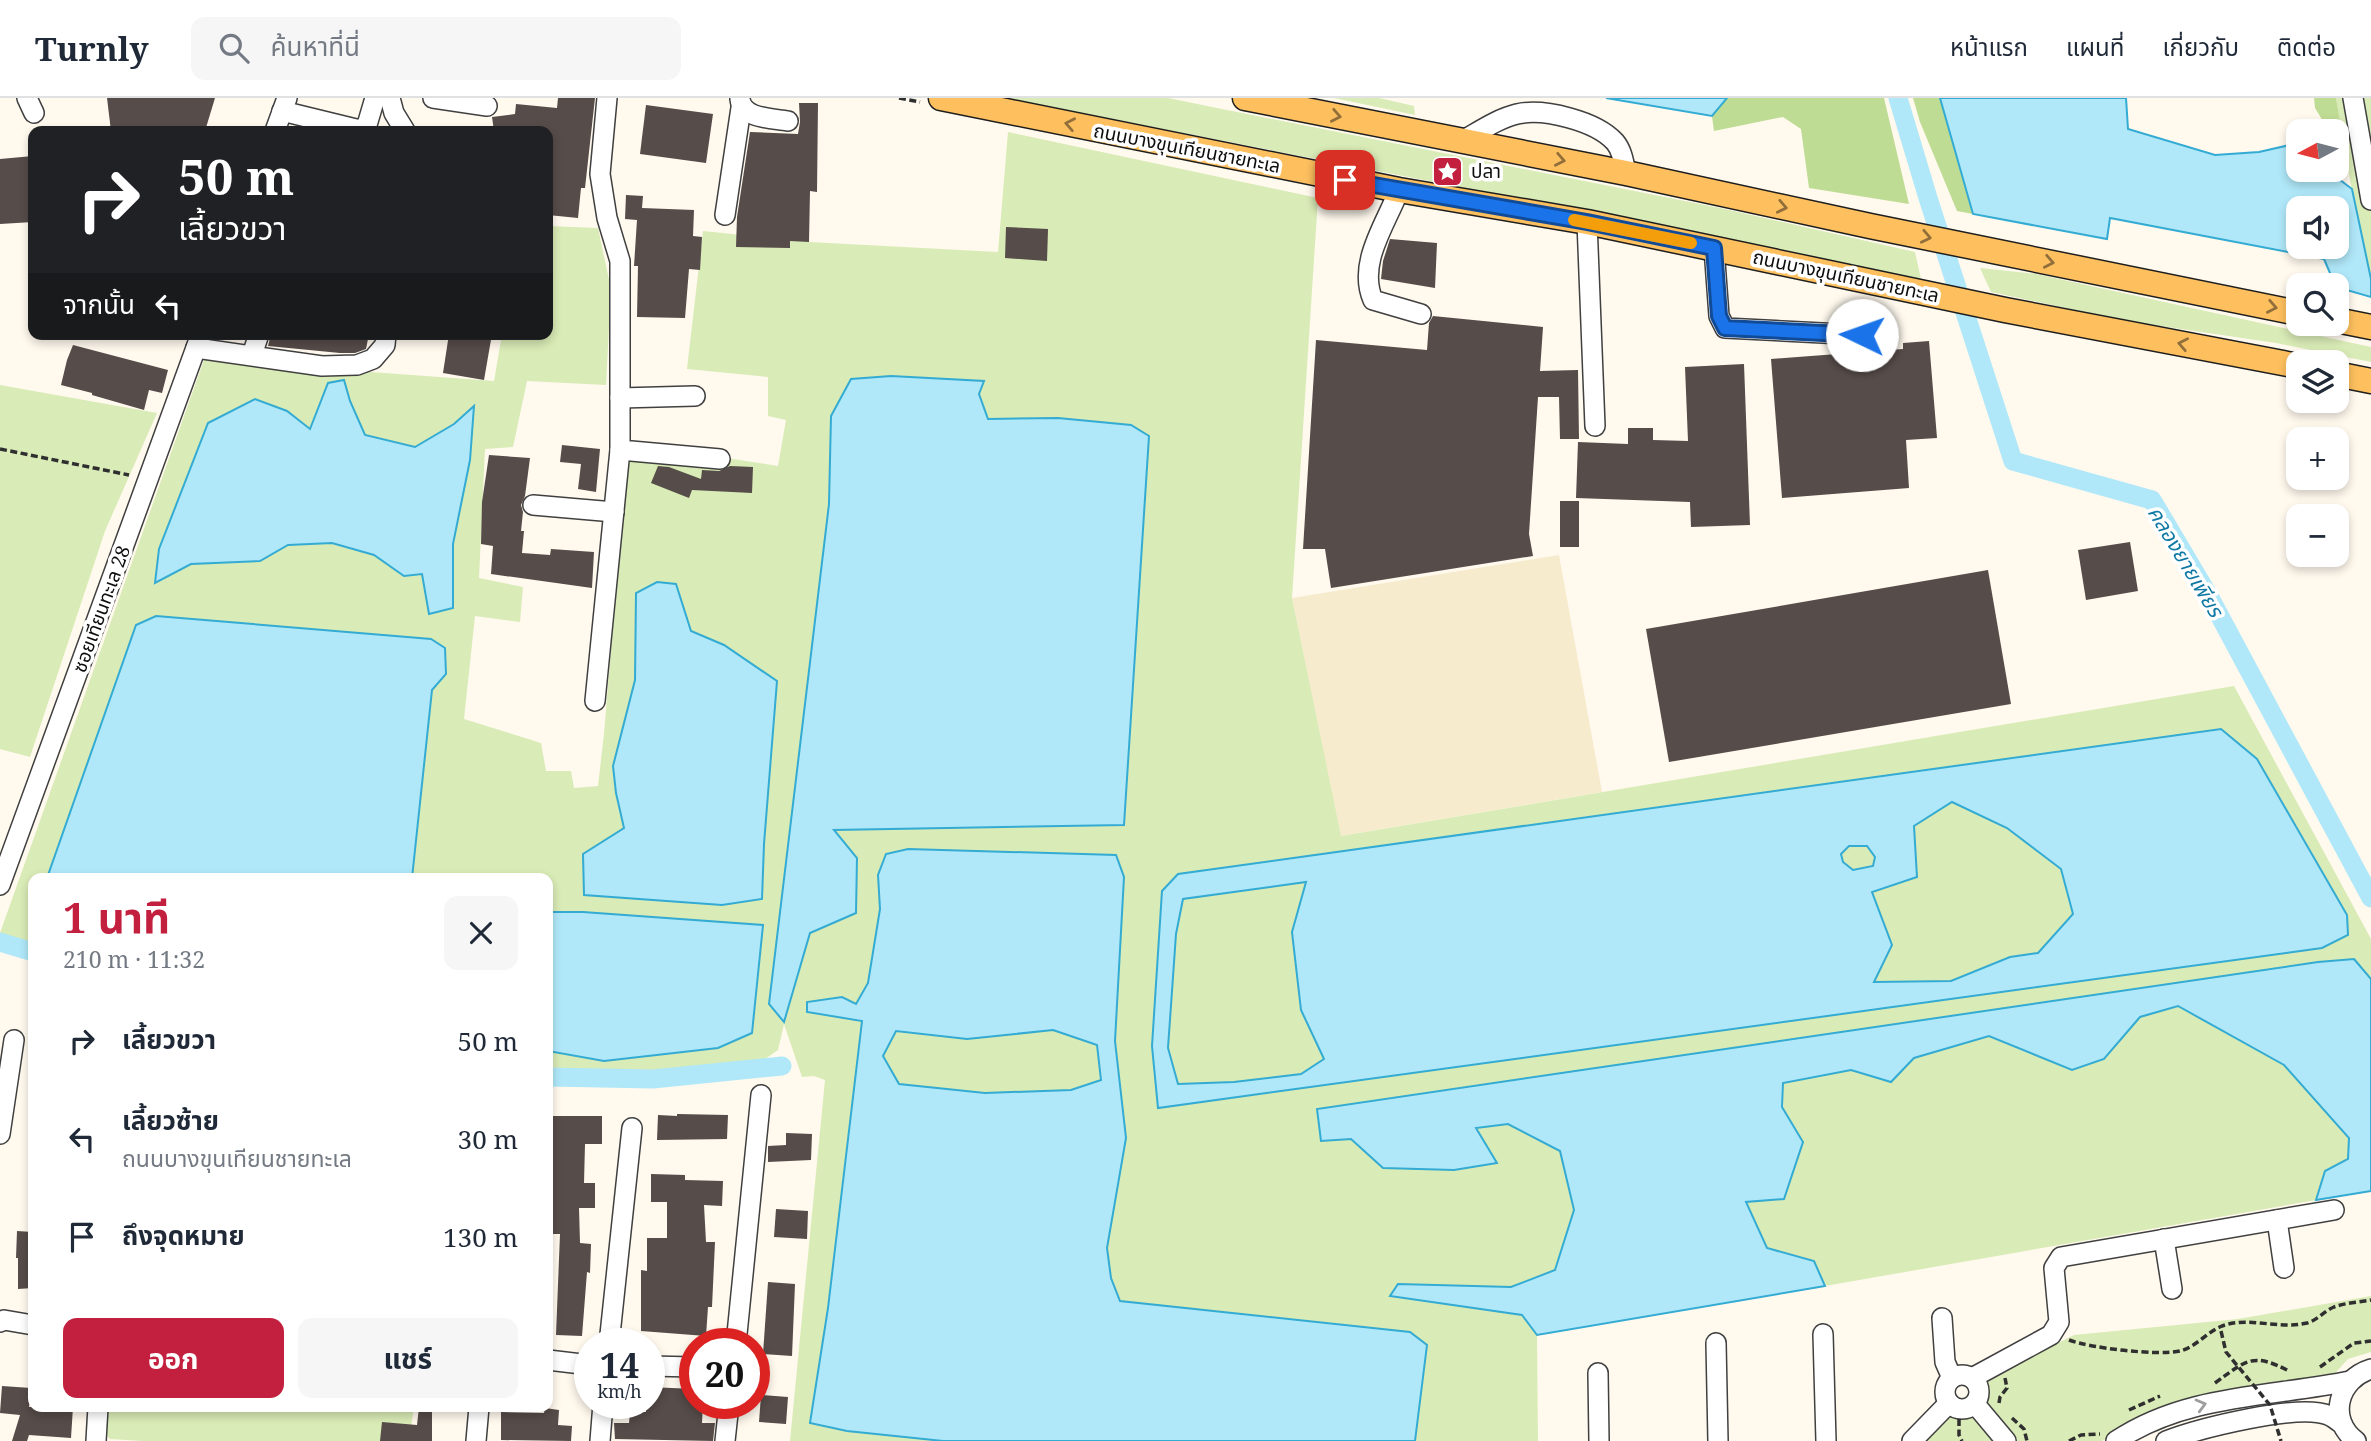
<!DOCTYPE html>
<html lang="th">
<head>
<meta charset="utf-8">
<style>
	body { margin:0; font-family:"Noto Serif","Noto Sans Thai",serif; background:#f6f6f7; color:#1f2937; height:100vh; display:flex; flex-direction:column; font-size:26px; white-space:nowrap }
	* { box-sizing:border-box; margin:0 }
	p { font-size:23px; color:#747a83 }
	.icon { flex:none; width:38px; height:38px; fill:none; stroke:currentColor; stroke-width:2; stroke-linecap:round; stroke-linejoin:round }
	.map { position:relative; flex:1; overflow:hidden }
	.sheet { position:absolute; left:28px; top:775px; width:525px; height:539px; display:flex; flex-direction:column; background:#fff; border-radius:14px; box-shadow:0 4px 10px #0003 }
	.sheet>* { flex:none }
	.top-card { position:absolute; left:28px; top:28px; width:525px; height:214px; border-radius:14px; box-shadow:0 4px 10px #0003; background:#202124; color:#fff; overflow:hidden }
	.needle { width:46px; rotate:263deg }
	.tools { position:absolute; left:2286px; top:21px; display:grid; gap:14px }
	.tools a { display:grid; place-items:center; width:63px; height:63px; border-radius:14px; background:#fff; box-shadow:0 4px 10px #0003; font-size:35px }
	.speed { position:absolute; left:574px; top:1230px; display:flex; gap:14px; font-size:35px; font-weight:700; text-align:center }
	.speed>* { display:grid; place-content:center; width:91px; height:91px; border-radius:50%; background:#fff; box-shadow:0 4px 10px #0003; line-height:1 }
	.speed small { font-size:18px; font-weight:400 }
	.speed .limit { border:10px solid #d22; background:#fff; color:#111 }
	.pin { position:absolute; display:grid; place-items:center; width:60px; height:60px; color:#fff; margin:-30px; border-radius:14px; box-shadow:0 4px 10px #0006 }
	.me { position:absolute; width:77px; margin:-38px; rotate:273deg; stroke-linejoin:round; filter:drop-shadow(0 0 5px #0008) }
	.turn { display:flex; align-items:center; gap:24px; height:147px; padding:0 35px; font-size:32px }
	.turn .icon { width:91px; height:91px; stroke-width:2.5 }
	.turn b { display:block; font-size:49px; line-height:60px }
	.then { display:flex; align-items:center; height:66px; padding:0 35px; background:#0003; gap:14px; font-size:26px }
	.round { display:grid; place-items:center; flex:none; width:74px; height:74px; border-radius:14px; background:#f6f6f7 }
	.head { display:flex; align-items:center; justify-content:space-between; height:119px; padding:0 35px }
	h1 { font-size:42px; font-weight:700; line-height:52px; color:#c3203f }
	.action { display:flex; gap:14px; margin-top:auto; padding:14px 35px }
	.action a { flex:1; height:80px; border-radius:14px; background:#c3203f; color:#fff; font-size:28px; font-weight:700; line-height:80px; text-align:center }
	.action a+a { background:#f6f6f7; color:#1f2937 }
	ul { padding:0; list-style:none }
	li { display:flex; align-items:center; gap:21px; height:98px; padding:0 35px }
	li div { flex:1 }
	li b { display:block; font-size:26px }
	li em { font-style:normal }
	header { display:flex; align-items:center; gap:42px; box-sizing:border-box; height:98px; padding:0 35px; background:#fff; border-bottom:2px solid #e0e1e3 }
	header strong { font-size:33px }
	nav { display:flex; gap:38px; margin-inline-start:auto; font-size:24px }
	.search { width:490px; height:63px; background:#f6f6f7; display:flex; align-items:center; gap:18px; box-sizing:border-box; padding:0 24px; border-radius:14px; color:#747a83; font-size:26px }
	.map>svg:first-child { display:block }
</style>
</head>
<body>
<header>
<strong>Turnly</strong>
<div class="search"><svg class="icon" aria-label="search" viewBox="0 0 24 24"><circle cx="10" cy="10" r="6"/><path d="M15 15l6 6"/></svg>ค้นหาที่นี่</div>
<nav><a>หน้าแรก</a><a>แผนที่</a><a>เกี่ยวกับ</a><a>ติดต่อ</a></nav>
</header>
<div class="map">
<svg width="2371" height="1343" viewBox="0 0 2371 1343">
	<rect width="100%" height="100%" fill="#fff9ee"/>
	<polygon fill="#f6eccd" points="1559,457 1602,694 1340,738 1292,500"/>
	<g fill="#d9ebb6" fill-rule="evenodd">
		<polygon points="1005,0 1168,0 1227,12 1720,110 1915,154 1921,181 1857,173 1597,116"/>
		<polygon points="1334,0 1379,0 1414,8 1415,17"/>
		<polygon points="2336,0 2371,0 2371,181 2354,105"/>
		<path d="M1008,34L1318,100L1292,500L1341,738L2234,588L2371,841V881L2353,861L2318,864L2176,885L1351,1041L1383,1070L1496,1064L1476,1029L1507,1026L1560,1053L1574,1112L1555,1172L1511,1189L1398,1186L1391,1198L1522,1217L1537,1237L1538,1343H1415L1427,1248L1410,1234L1120,1203L1111,1180L1107,1150L1126,1040L1115,943L1124,780L878,777L880,811L868,885L856,906L842,899L807,905L808,914L862,923L828,1210L810,1325L847,1333L943,1343H790L825,982L814,978L802,979L784,926L778,952L765,961L647,976L548,972V953L604,963L583,814H548V780H412L432,592L446,576L445,549L431,541L156,518L136,527L47,780H33L32,827L33,846L0,835L204,262L494,283L502,236H548V128L598,130L611,191L606,287L527,283L513,349L485,351L479,480L523,489L520,524L475,518L464,621L541,645L546,673H571L574,690L598,688L604,636L628,345L778,368L786,322L768,318V279L687,271L703,133L809,144L998,154ZM984,284L979,295L987,321L1058,320L1131,327L1149,338L1124,727L833,732L810,835L784,923L769,906L829,406L831,318ZM328,285L350,303L365,337L416,349L454,326L474,309L453,446L452,510L422,475L404,478L374,457L332,445L288,447L260,463L191,466L156,484L159,451L208,325L255,301L287,313L311,331ZM636,495L691,533L724,547L764,746L762,800L722,807L585,797L583,756L624,730L616,695L613,668L635,582ZM2221,631L2322,850L1158,1010L1152,948L1162,793L1178,776Z"/>
		<polygon points="1980,170 2036,176 2371,249 2371,264 2276,245 2127,223 1991,194"/>
		<polygon points="0,287 157,315 105,433 30,659 0,651"/>
		<polygon points="1952,704 2007,730 2061,771 2073,816 2038,855 2010,859 1951,883 1874,884 1871,794 1917,779 1914,728"/>
		<polygon points="1849,748 1867,748 1875,759 1873,768 1853,772 1843,764 1841,756"/>
		<polygon points="1306,784 1301,912 1324,961 1301,976 1234,984 1177,986 1168,950 1176,836 1183,800"/>
		<polygon points="2177,908 2284,967 2350,1040 2348,1061 2325,1073 2316,1102 1825,1188 1814,1163 1767,1150 1745,1103 1784,1101 1783,985 1851,972 1891,984 1914,960 1989,938 2025,954 2104,961 2140,919"/>
		<polygon points="1053,932 1097,947 1101,982 1071,992 985,995 899,986 883,958 896,933 967,941"/>
		<polygon points="2371,1198 2371,1254 2348,1261 2327,1284 2278,1283 2208,1298 2139,1321 2102,1343 1920,1343 1947,1318 1961,1321 1987,1309 1989,1296 1986,1281 2074,1237 2238,1221"/>
		<polygon points="106,1309 414,1309 409,1343 142,1343 110,1341 104,1335"/>
	</g>
	<g fill="#bfdc94">
		<polygon points="1727,0 1884,0 1909,106 1809,90 1801,31 1783,19 1714,33 1712,18"/>
		<polygon points="1913,0 1940,0 1973,116 1957,113 1920,24"/>
		<polygon points="2314,0 2336,0 2348,68 2336,47 2336,33 2329,33 2315,10"/>
	</g>
	<g fill="#b0e8f9" stroke="#34abd3" stroke-width="2" fill-rule="evenodd">
		<polygon points="1606,0 1727,0 1712,18"/>
		<path d="M1940,0H2126L2128,31L2215,57L2259,54L2294,46L2298,49V72H2327L2352,91L2371,181V199L2336,189L2324,161L2110,120L2107,141L1973,116ZM2336,110V149H2298V110Z"/>
		<polygon points="891,278 984,283 979,296 988,321 1058,320 1131,327 1149,338 1124,727 834,732 857,760 856,815 810,835 784,924 769,906 829,406 831,318 851,281"/>
		<polygon points="344,282 350,303 365,337 415,349 454,326 474,308 470,362 453,446 453,510 429,516 422,476 404,478 374,457 332,445 288,447 260,463 191,466 155,485 159,451 208,325 255,301 287,313 310,331 328,285"/>
		<polygon points="657,484 676,486 691,533 724,547 777,583 764,746 762,801 722,807 584,797 583,756 624,730 616,695 613,668 635,582 636,495"/>
		<polygon points="156,518 431,541 445,550 446,576 432,592 412,780 47,780 136,527"/>
		<path d="M2221,631L2257,661L2347,817L2348,837L2322,850L1158,1010L1152,948L1162,793L1178,776ZM1952,704L2007,730L2061,771L2073,816L2038,855L2010,859L1951,883L1874,884L1892,847L1872,794L1917,779L1914,728ZM1849,748H1867L1875,759L1873,768L1853,772L1843,764L1841,756ZM1306,784L1292,834L1301,912L1324,961L1301,976L1234,984L1178,986L1168,950L1176,836L1183,801Z"/>
		<path d="M908,751L1116,757L1124,779L1115,943L1126,1040L1107,1150L1111,1180L1120,1203L1410,1234L1427,1247L1415,1343H943L847,1333L810,1325L828,1210L862,923L807,914V904L842,899L856,906L868,885L880,811L878,777L886,756ZM1053,932L1097,947L1101,982L1071,992L985,995L899,986L883,958L896,933L967,941Z"/>
		<polygon points="548,814 583,814 763,827 752,935 718,950 604,963 548,953"/>
		<polygon points="2354,861 2371,881 2371,1093 2316,1102 2325,1073 2348,1061 2349,1040 2284,967 2178,908 2140,919 2104,961 2072,972 1989,938 1914,960 1891,984 1851,972 1783,985 1782,1009 1803,1044 1784,1101 1746,1104 1767,1150 1814,1163 1825,1188 1537,1237 1522,1217 1390,1198 1398,1186 1511,1189 1555,1172 1574,1112 1560,1053 1508,1026 1476,1030 1497,1065 1454,1072 1383,1070 1351,1041 1321,1043 1317,1011 2318,864"/>
	</g>
	<g fill="none" stroke-linecap="round" stroke-linejoin="round">
		<g stroke="#b0e8f9" stroke-width="19">
			<polyline points="1898,0 1928,100 2013,363 2152,402 2209,498 2371,800"/>
			<polyline points="0,844 33,854"/>
			<polyline points="548,979 653,981 782,968"/>
		</g>
	</g>
	<g fill="#564c49">
		<polygon points="107,0 215,0 205,33 111,33"/>
		<polygon points="558,0 595,0 585,90 581,90 578,120 548,117 548,33 494,33 492,19 515,16 516,6 557,10"/>
		<polygon points="799,5 818,5 817,94 810,93 809,144 790,143 790,150 736,149 737,119 750,34 798,36 800,24"/>
		<polygon points="646,7 713,16 706,65 640,56"/>
		<polygon points="33,58 33,124 0,126 0,61"/>
		<polygon points="626,97 643,98 642,110 694,112 693,138 702,139 700,172 689,171 685,220 637,219 638,168 634,168 637,122 625,121"/>
		<polygon points="1006,129 1048,131 1047,163 1005,160"/>
		<polygon points="1390,141 1437,145 1435,190 1381,181 1383,163"/>
		<polygon points="1433,218 1543,229 1540,273 1578,272 1579,341 1560,341 1559,299 1538,299 1529,436 1533,458 1331,490 1325,451 1303,451 1316,242 1427,252 1429,225"/>
		<polygon points="271,236 369,236 366,251 355,255 340,255 268,248"/>
		<polygon points="449,236 492,236 484,282 443,275"/>
		<polygon points="1929,243 1937,340 1906,342 1909,390 1782,400 1771,261 1903,251 1903,245"/>
		<polygon points="73,247 168,272 162,295 149,292 144,312 92,297 92,295 61,287 67,262"/>
		<polygon points="1744,266 1750,427 1691,429 1690,404 1576,400 1578,344 1628,346 1628,330 1653,330 1653,342 1688,343 1685,269"/>
		<polygon points="562,347 600,351 596,394 578,391 581,366 560,364"/>
		<polygon points="489,357 530,360 525,398 521,407 523,414 521,433 524,433 522,455 550,457 551,451 594,454 592,490 491,476 493,448 481,446 482,404"/>
		<polygon points="658,368 669,369 701,381 702,372 719,373 730,368 753,369 752,395 692,392 689,400 651,385"/>
		<rect x="1560" y="403" width="19" height="46"/>
		<polygon points="2130,444 2138,493 2086,502 2078,452"/>
		<polygon points="1988,472 2011,606 1669,664 1646,531"/>
		<polygon points="677,1016 728,1017 727,1041 657,1042 658,1017 677,1018"/>
		<polygon points="548,1018 602,1018 602,1046 585,1046 584,1085 595,1085 595,1110 579,1110 580,1145 591,1146 590,1175 587,1174 582,1238 556,1237 560,1136 548,1136"/>
		<polygon points="786,1035 812,1036 811,1062 768,1064 768,1048 786,1047"/>
		<polygon points="651,1076 685,1077 685,1082 723,1083 722,1108 704,1107 706,1144 715,1144 712,1209 708,1209 706,1238 641,1233 641,1172 647,1173 647,1140 667,1140 667,1104 651,1104"/>
		<polygon points="776,1111 808,1113 807,1141 774,1139"/>
		<polygon points="17,1133 33,1134 33,1190 18,1191 18,1160 16,1160"/>
		<polygon points="768,1184 795,1186 792,1258 763,1256"/>
		<polygon points="2,1288 31,1290 29,1309 73,1309 71,1340 29,1337 27,1343 12,1343 20,1317 0,1315"/>
		<polygon points="649,1289 695,1291 695,1306 703,1306 702,1325 715,1325 713,1343 615,1341 614,1325 629,1325 630,1314 646,1314 646,1306 649,1306"/>
		<polygon points="761,1297 788,1299 786,1326 759,1324"/>
		<polygon points="419,1309 432,1309 432,1343 380,1343 382,1324 417,1327"/>
		<polygon points="545,1310 559,1312 558,1327 572,1328 571,1343 501,1342 501,1314 544,1315"/>
	</g>
	<g fill="none" stroke-linecap="round" stroke-linejoin="round">
		<defs>
			<g id="minor">
				<polyline points="27,0 34,15"/>
				<polyline points="390,0 394,15 405,33"/>
				<polyline points="433,0 487,8"/>
				<polyline points="607,0 600,76 607,120 620,163 620,352 720,361"/>
				<polyline points="2353,0 2371,102"/>
				<path d="M740,1C742,21 772,20 788,23"/>
				<polyline points="282,13 360,32 367,27 375,0"/>
				<polyline points="275,33 287,0"/>
				<path d="M1462,43C1480,33 1497,21 1517,16C1544,10 1596,23 1615,44C1622,52 1624,65 1626,75"/>
				<path d="M1399,92C1386,126 1357,165 1373,202L1421,216"/>
				<polyline points="725,117 741,10"/>
				<polyline points="1587,124 1595,328"/>
				<polyline points="1714,150 1719,218 1725,230 1862,237"/>
				<polyline points="196,250 322,268 357,267 373,261 385,247 386,236"/>
				<polyline points="252,257 259,236"/>
				<polyline points="620,300 695,298"/>
				<polyline points="533,407 614,414"/>
				<polyline points="595,603 620,352"/>
				<polyline points="0,787 201,236"/>
				<polyline points="0,1036 14,942"/>
				<polyline points="2277,1122 2284,1170"/>
				<polyline points="2164,1141 2172,1191"/>
				<polyline points="1942,1220 1945,1264 1952,1280"/>
				<polyline points="0,1224 4,1222 33,1227"/>
				<polyline points="1823,1236 1826,1343"/>
				<polyline points="1716,1245 1718,1343"/>
				<polyline points="609,1246 632,1030"/>
				<polyline points="736,1246 761,997"/>
				<polyline points="548,1262 590,1267"/>
				<polyline points="649,1268 695,1269"/>
				<polyline points="1598,1275 1599,1343"/>
				<circle cx="1962" cy="1294" r="17"/>
				<polyline points="1972,1280 2051,1237 2059,1224 2054,1170 2061,1159 2334,1112"/>
				<polyline points="1975,1306 2006,1343"/>
				<polyline points="96,1343 98,1309"/>
				<polyline points="476,1343 479,1309"/>
				<polyline points="600,1343 603,1306"/>
				<polyline points="725,1343 729,1306"/>
				<polyline points="1912,1343 1949,1305"/>
				<path d="M2116,1343C2186,1296 2271,1299 2350,1283"/>
				<path d="M2166,1343C2197,1331 2298,1305 2328,1317C2333,1319 2338,1323 2342,1326"/>
				<path d="M2356,1343C2327,1321 2338,1281 2371,1271"/>
			</g>
			<g id="major">
				<polyline points="941,0 1399,92 1587,124 2005,212 2298,268"/>
				<polyline points="1245,0 1626,75 1870,128 2298,215"/>
				<polyline points="2336,222 2371,229"/>
				<polyline points="2336,276 2371,283"/>
			</g>
		</defs>
		<use href="#minor" stroke="#404040" stroke-width="22"/>
		<use href="#major" stroke="#1e1e1e" stroke-width="27"/>
		<g stroke="#2f2f2f" stroke-width="3.5" stroke-dasharray="7 3.5" stroke-linecap="butt">
			<polyline points="899,0 920,4"/>
			<polyline points="0,351 129,377"/>
			<path d="M2069,1242C2090,1250 2158,1258 2180,1253C2196,1249 2207,1234 2222,1228C2249,1218 2279,1232 2307,1225C2318,1222 2324,1213 2334,1209C2345,1205 2359,1204 2371,1202"/>
			<polyline points="2320,1269 2354,1245 2371,1243"/>
			<path d="M2215,1285C2247,1262 2252,1254 2289,1273"/>
			<polyline points="1999,1305 2000,1299 2007,1290 2005,1280"/>
			<polyline points="2129,1312 2160,1298"/>
			<polyline points="2012,1320 2024,1331 2027,1343"/>
			<polyline points="1959,1321 1959,1337 1962,1343"/>
			<polyline points="2069,1343 2081,1337 2100,1336"/>
		</g>
		<use href="#minor" stroke="#fff" stroke-width="19"/>
		<use href="#major" stroke="#fec05f" stroke-width="24"/>
		<polyline stroke="#2f2f2f" stroke-width="3.5" stroke-dasharray="7 3.5" stroke-linecap="butt" points="2221,1233 2226,1254 2270,1307 2281,1343"/>
	</g>
	<defs><path id="oneway-chevron" d="M-2-3.5L2.5 0L-2 3.5" fill="none" stroke-width="1.6" stroke-linecap="round" stroke-linejoin="round" transform="scale(1.75)"/></defs>
	<g stroke="#926f3a">
		<use href="#oneway-chevron" transform="translate(1336 18) rotate(11)"/>
		<use href="#oneway-chevron" transform="translate(1070 26) rotate(-169)"/>
		<use href="#oneway-chevron" transform="translate(1560 62) rotate(11)"/>
		<use href="#oneway-chevron" transform="translate(1782 109) rotate(12)"/>
		<use href="#oneway-chevron" transform="translate(1926 139) rotate(12)"/>
		<use href="#oneway-chevron" transform="translate(2049 164) rotate(11)"/>
		<use href="#oneway-chevron" transform="translate(2272 209) rotate(11)"/>
		<use href="#oneway-chevron" transform="translate(2183 246) rotate(-169)"/>
	</g>
	<use stroke="#9e9e9e" href="#oneway-chevron" transform="translate(2201 1307) rotate(-15)"/>
	<g fill="none" stroke-linecap="round" stroke-linejoin="round">
		<defs>
			<polyline id="route" points="1345,82 1587,124 1714,150 1719,218 1725,230 1862,237"/>
		</defs>
		<use href="#route" stroke="#114b97" stroke-width="18"/>
		<use href="#route" stroke="#1a73e8" stroke-width="12"/>
		<polyline stroke="#f59e0b" stroke-width="12" points="1574,122 1691,145"/>
	</g>
	<defs>
		<symbol id="sight-square" viewBox="-11 -11 22 22"><rect x="-9" y="-9" width="18" height="18" rx="4" fill="#c3203f" stroke="#fff"/><path d="M0-6L1.8-2.2L6-1.7L2.9 1.2L3.7 5.4L0 3.3L-3.7 5.4L-2.9 1.2L-6-1.7L-1.8-2.2Z" fill="#fff"/></symbol>
	</defs>
	<g fill-rule="evenodd">
		<use href="#sight-square" x="1430" y="56" width="35" height="35"/>
	</g>
	<g text-anchor="middle" dominant-baseline="central" stroke-width="7" stroke-linejoin="round" paint-order="stroke">
		<g font-size="19" fill="#0d0d0d" stroke="#fff">
			<text transform="translate(1187 50) rotate(11)">ถนนบางขุนเทียนชายทะเล</text>
			<text transform="translate(1846 178) rotate(12)">ถนนบางขุนเทียนชายทะเล</text>
			<text transform="translate(101 511) rotate(-70)">ซอยเทียนทะเล 28</text>
		</g>
		<g font-size="19" fill="#0d0d0d" stroke="#fff" text-anchor="start">
			<text x="1471" y="73">ปลา</text>
		</g>
		<g font-size="21" font-style="italic" fill="#117aa4" stroke="#fff">
			<text transform="translate(2186 463) rotate(59)">คลองยายเพียร</text>
		</g>
	</g>
</svg>
<div class="tools">
<a><svg class="needle" viewBox="-14 -14 28 28"><path d="M0-13l5 13h-10z" fill="#e53935"/><path d="M0 13l5-13h-10z" fill="#747a83"/></svg></a>
<a><svg class="icon" aria-label="sound" viewBox="0 0 24 24"><path d="M4 9h4l5-4v14l-5-4H4zM17 9q2 3 0 6"/></svg></a>
<a><svg class="icon" aria-label="search" viewBox="0 0 24 24"><circle cx="10" cy="10" r="6"/><path d="M15 15l6 6"/></svg></a>
<a><svg class="icon" aria-label="layers" viewBox="0 0 24 24"><path d="M12 4l9 5-9 5-9-5zM3 14l9 5 9-5"/></svg></a>
<a>+</a>
<a>−</a>
</div>
<div class="speed"><div>14<small>km/h</small></div><div class="limit">20</div></div>
<div class="pin" style="left:1345px;top:82px;background:#d93025"><svg class="icon" aria-label="arrive" viewBox="0 0 24 24"><path d="M6 21V4h12l-3 4 3 4H6"/></svg></div>
<svg class="me" style="left:1862px;top:237px" viewBox="-20 -20 40 40"><circle r="19" fill="#fff"/><path d="M0-13L10 11 0 6-10 11z" fill="#1a73e8"/></svg>
<div class="top-card">
<div class="turn"><svg class="icon" aria-label="right" viewBox="0 0 24 24"><path d="M7 20v-9h11M14 6l5 5-5 5"/></svg><div><b>50 m</b>เลี้ยวขวา</div></div>
<div class="then">จากนั้น<svg class="icon" aria-label="left" viewBox="0 0 24 24"><path d="M17 20v-9H6M10 6l-5 5 5 5"/></svg></div>
</div>
<section class="sheet">
<div class="head"><div><h1>1 นาที</h1><p>210 m · 11:32</p></div><a class="round"><svg class="icon" aria-label="close" viewBox="0 0 24 24"><path d="M6 6l12 12M18 6L6 18"/></svg></a></div>
<ul>
<li><svg class="icon" aria-label="right" viewBox="0 0 24 24"><path d="M7 20v-9h11M14 6l5 5-5 5"/></svg><div><b>เลี้ยวขวา</b></div><em>50 m</em></li>
<li><svg class="icon" aria-label="left" viewBox="0 0 24 24"><path d="M17 20v-9H6M10 6l-5 5 5 5"/></svg><div><b>เลี้ยวซ้าย</b><p>ถนนบางขุนเทียนชายทะเล</p></div><em>30 m</em></li>
<li><svg class="icon" aria-label="arrive" viewBox="0 0 24 24"><path d="M6 21V4h12l-3 4 3 4H6"/></svg><div><b>ถึงจุดหมาย</b></div><em>130 m</em></li>
</ul>
<div class="action"><a>ออก</a><a>แชร์</a></div>
</section>
</div>
</body>
</html>
